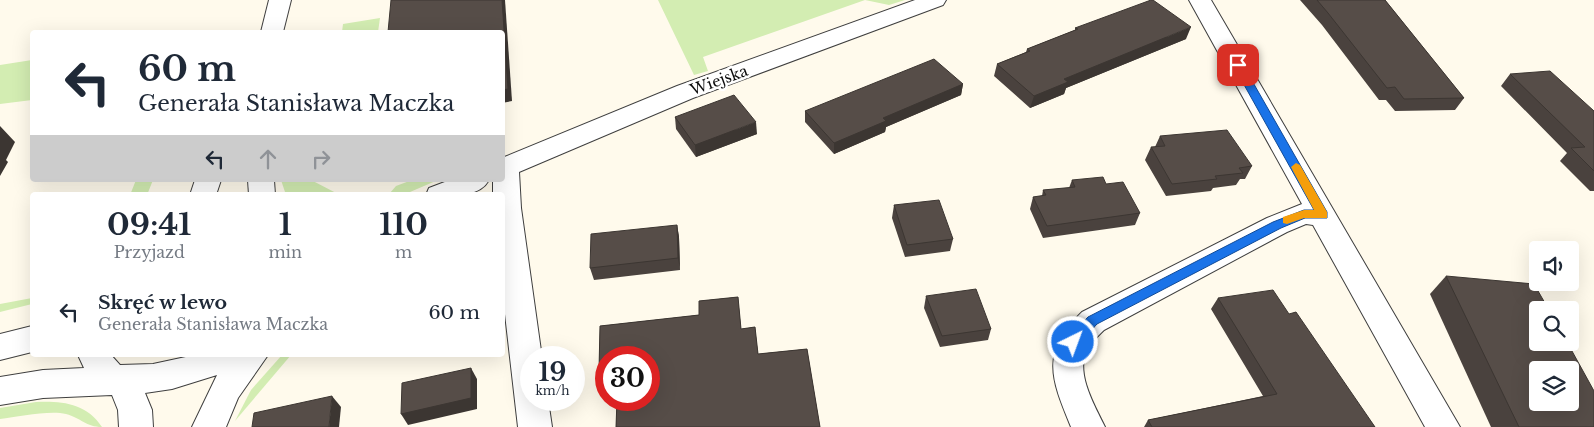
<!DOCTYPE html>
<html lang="pl">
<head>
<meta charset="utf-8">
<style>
	body { margin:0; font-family:"Libre Baskerville",serif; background:#f6f6f7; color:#1f2937; height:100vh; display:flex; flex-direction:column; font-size:19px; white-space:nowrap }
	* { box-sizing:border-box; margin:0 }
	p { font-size:16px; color:#747a83 }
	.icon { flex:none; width:28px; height:28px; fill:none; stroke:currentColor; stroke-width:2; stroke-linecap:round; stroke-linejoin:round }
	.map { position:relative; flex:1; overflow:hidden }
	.drawer { position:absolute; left:30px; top:192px; width:475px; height:165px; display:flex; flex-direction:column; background:#fff; border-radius:5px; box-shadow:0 5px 20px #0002 }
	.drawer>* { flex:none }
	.guide { position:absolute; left:30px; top:30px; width:475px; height:152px; border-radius:5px; box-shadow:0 5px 20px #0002; background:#fff; color:#1f2937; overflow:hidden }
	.tools { position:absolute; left:1529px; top:241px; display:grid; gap:10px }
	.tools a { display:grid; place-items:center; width:50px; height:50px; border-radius:5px; background:#fff; box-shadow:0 5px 20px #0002; font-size:25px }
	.speed { position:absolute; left:520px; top:346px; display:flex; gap:10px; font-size:25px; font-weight:700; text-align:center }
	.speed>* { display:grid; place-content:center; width:65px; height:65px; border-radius:50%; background:#fff; box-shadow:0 5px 20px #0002; line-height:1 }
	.speed small { font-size:12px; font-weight:400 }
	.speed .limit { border:8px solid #d22; background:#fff; color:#111 }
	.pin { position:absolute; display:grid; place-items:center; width:42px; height:42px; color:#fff; margin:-21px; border-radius:10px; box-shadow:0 2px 8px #0006 }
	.me { position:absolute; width:55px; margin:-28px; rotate:42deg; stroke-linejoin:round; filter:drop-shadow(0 0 4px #0008) }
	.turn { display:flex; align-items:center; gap:18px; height:105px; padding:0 25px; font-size:22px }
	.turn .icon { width:65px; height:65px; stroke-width:2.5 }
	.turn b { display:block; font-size:35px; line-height:42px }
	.lanes { display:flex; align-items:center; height:48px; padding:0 25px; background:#0003; justify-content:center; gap:25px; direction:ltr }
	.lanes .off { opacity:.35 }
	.eta { display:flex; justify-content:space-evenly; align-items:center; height:85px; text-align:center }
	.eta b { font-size:30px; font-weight:800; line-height:35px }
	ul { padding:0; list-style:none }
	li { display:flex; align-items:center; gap:15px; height:70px; padding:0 25px }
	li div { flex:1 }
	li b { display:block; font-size:19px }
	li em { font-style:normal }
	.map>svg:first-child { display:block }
</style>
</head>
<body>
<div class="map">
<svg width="1594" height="427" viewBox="0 0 1594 427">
	<rect width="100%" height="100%" fill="#fffaec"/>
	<g fill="#d3edb2">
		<polygon points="658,0 905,0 889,5 865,0 703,57 708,71 694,75"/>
		<polygon points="380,18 378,32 342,32 343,24"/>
		<polygon points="32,60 32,100 0,104 0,65"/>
		<polygon points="136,180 153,180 147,195 130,195"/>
		<polygon points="281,180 311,180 340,195 286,195"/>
		<polygon points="412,180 438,180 403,195 391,195 390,193 396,186"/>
		<polygon points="32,298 32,304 0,312 0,304"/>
		<polygon points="282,355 291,355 235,421 251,390"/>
		<path d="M36,402C62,401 86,403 102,427C86,427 81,418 66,414C49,410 18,417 0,419V408Z"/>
	</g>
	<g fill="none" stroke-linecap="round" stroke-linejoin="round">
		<defs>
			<g id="minor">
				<polygon points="915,0 946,0 943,5 693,98 519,172 521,208 542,358 531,358 531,400 548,400 552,427 518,427 502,288 502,195 493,195 493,180 502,180 502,158 677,86"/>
				<path d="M1189,0H1211L1460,427H1425L1313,225L1306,224L1287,232L1104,330C1098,336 1090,343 1086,351C1076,375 1095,406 1105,427H1071C1051,378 1040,353 1082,312L1267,218L1302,204Z"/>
				<path d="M450,180H489C478,200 446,195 426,195L429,188Z"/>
			</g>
			<g id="tertiary">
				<polygon points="269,0 291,0 283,32 261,32"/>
				<polygon points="195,180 221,180 216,195 190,195"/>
				<polygon points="248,180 274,180 275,195 249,195"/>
				<polygon points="32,326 32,352 0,360 0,334"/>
				<polygon points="78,355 111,355 120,365 153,364 195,355 268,355 238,398 226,427 192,427 217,375 172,389 145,393 152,410 153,427 119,427 118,410 112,395 43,398 0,405 0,377 43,370 84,368"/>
			</g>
		</defs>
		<use href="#minor" stroke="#3f3f3f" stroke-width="2"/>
		<use href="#tertiary" stroke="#3f3f3f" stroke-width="2"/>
		<use href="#minor" fill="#fff" fill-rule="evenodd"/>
		<use href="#tertiary" fill="#fff" fill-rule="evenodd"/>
	</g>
	<g fill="#4a423e">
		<polygon points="1300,0 1385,0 1464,98 1455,110 1395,111 1386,100 1379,100 1322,25"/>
		<polygon points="1075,28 1186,39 1066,88 1064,94 1030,108 994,76 997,64 1026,52 1027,49 1075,30"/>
		<polygon points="1510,74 1594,111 1594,191 1590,191 1560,161 1567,153 1501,86"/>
		<polygon points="963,84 961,95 886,127 885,132 834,154 805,122 805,111"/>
		<polygon points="675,117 757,134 696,157 676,129"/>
		<polygon points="1160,136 1252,166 1245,179 1240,179 1236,185 1213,188 1211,191 1166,196 1145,160 1151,147 1155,147"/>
		<polygon points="1072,180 1106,184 1140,213 1135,225 1043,238 1030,209 1033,197 1042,196 1043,190 1069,188"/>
		<polygon points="894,205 953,239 950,251 905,257 892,218"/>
		<polygon points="677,225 679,237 680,270 594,280 590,268"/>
		<polygon points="1446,276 1594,427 1491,427 1430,294"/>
		<polygon points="926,296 991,329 988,340 940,347 924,308"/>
		<polygon points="738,297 741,329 755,327 758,354 807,349 820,427 616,427 617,400 649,400 649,358 606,358 606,379 602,380 599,370 600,326 699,315 699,301"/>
		<polygon points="1218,298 1289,314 1375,427 1144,427 1148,420 1263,396 1211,309"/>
	</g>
	<g fill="#3c3632">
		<polygon points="502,0 505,0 512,101 502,103"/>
		<polygon points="1191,27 1186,39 1066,88 1064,94 1030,108 1034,96 1064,79"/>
		<polygon points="963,84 961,95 886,127 885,132 834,154 834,143 883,118"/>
		<polygon points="756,122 757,134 696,157 695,145"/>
		<polygon points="0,126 15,142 6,160 8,162 0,176"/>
		<polygon points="677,225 679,237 680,270 678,258"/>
		<polygon points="471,368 477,379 477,409 408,425 401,414"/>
		<polygon points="332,396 341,407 339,427 329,427"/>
	</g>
	<g fill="#564d48" stroke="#3c3632" fill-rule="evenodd">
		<polygon points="391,0 502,0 508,89 502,90 502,32 388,32"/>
		<polygon points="1151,0 1153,0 1191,27 1064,79 1068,82 1034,96 997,64 1030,51 1027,49 1078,29 1075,28"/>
		<polygon points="1317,0 1385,0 1464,98 1404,99 1395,87 1387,88 1328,13"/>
		<polygon points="934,59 963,84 883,118 886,121 834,143 805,111"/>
		<polygon points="1550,71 1594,111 1594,171 1571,148 1585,147 1510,74"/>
		<polygon points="734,95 756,122 695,145 675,117"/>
		<polygon points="1227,130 1252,166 1239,168 1243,173 1215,176 1217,179 1172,184 1151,147 1165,146 1160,136"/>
		<polygon points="1103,177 1106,184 1123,182 1140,213 1047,226 1033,197 1046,195 1043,190 1075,187 1072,180"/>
		<polygon points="939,200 953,239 907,245 894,205"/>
		<polygon points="677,225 678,258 590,268 591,234"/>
		<path d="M1446,276L1534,284L1549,310H1538V342H1567L1594,391V427H1519ZM1538,370H1570V402H1538Z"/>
		<polygon points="976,289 991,329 942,336 926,296"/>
		<polygon points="1273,290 1289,314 1296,312 1375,427 1152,427 1148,420 1277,394 1218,298"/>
		<polygon points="738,297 741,329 755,327 758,354 807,349 820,427 616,427 617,400 649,400 649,358 606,358 606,369 599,370 600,326 699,315 699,301"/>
		<polygon points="471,368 471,398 401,414 402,383"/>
		<polygon points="332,396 329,427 252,427 254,413"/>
	</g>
	<polygon fill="#1a73e8" stroke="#114b97" points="1238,62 1243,65 1327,212 1327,218 1305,218 1281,228 1097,324 1077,346 1068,346 1066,342 1068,338 1088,317 1273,222 1304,210 1314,210 1233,65"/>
	<polygon fill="#f59e0b" points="1296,163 1300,165 1327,212 1327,218 1304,218 1287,224 1283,223 1283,217 1304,210 1314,210 1291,167"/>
	<g text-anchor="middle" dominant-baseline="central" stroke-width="5" stroke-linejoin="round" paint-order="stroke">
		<g font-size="15" fill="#0c0c0c" stroke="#fff">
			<text transform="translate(719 80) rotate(-20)">Wiejska</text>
		</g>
	</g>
</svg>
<div class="tools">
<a><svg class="icon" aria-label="sound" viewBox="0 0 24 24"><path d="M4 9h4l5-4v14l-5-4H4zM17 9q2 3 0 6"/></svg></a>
<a><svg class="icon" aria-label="search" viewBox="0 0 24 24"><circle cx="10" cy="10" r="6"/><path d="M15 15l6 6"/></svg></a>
<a><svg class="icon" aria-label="layers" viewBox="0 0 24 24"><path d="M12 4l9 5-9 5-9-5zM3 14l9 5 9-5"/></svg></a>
</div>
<div class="speed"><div>19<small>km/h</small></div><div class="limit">30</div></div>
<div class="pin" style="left:1238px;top:65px;background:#d93025"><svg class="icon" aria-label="arrive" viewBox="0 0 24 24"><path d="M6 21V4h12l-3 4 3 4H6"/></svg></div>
<svg class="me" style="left:1073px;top:342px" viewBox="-20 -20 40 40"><circle r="17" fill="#1a73e8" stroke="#fff" stroke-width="3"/><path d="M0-11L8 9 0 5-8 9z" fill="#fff"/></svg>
<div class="guide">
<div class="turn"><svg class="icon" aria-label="left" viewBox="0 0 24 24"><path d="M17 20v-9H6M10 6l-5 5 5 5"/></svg><div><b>60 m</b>Generała Stanisława Maczka</div></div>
<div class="lanes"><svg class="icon" aria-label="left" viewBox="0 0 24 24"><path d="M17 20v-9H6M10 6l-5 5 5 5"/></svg><svg class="icon off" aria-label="ahead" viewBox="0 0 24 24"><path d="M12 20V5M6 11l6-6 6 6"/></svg><svg class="icon off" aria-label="right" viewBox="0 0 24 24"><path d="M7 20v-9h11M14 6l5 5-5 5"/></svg></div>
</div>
<section class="drawer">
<div class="eta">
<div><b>09:41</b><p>Przyjazd</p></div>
<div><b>1</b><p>min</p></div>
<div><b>110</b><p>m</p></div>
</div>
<ul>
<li><svg class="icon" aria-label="left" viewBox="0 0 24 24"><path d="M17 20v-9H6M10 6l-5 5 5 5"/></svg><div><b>Skręć w lewo</b><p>Generała Stanisława Maczka</p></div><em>60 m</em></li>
</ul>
</section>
</div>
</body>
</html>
